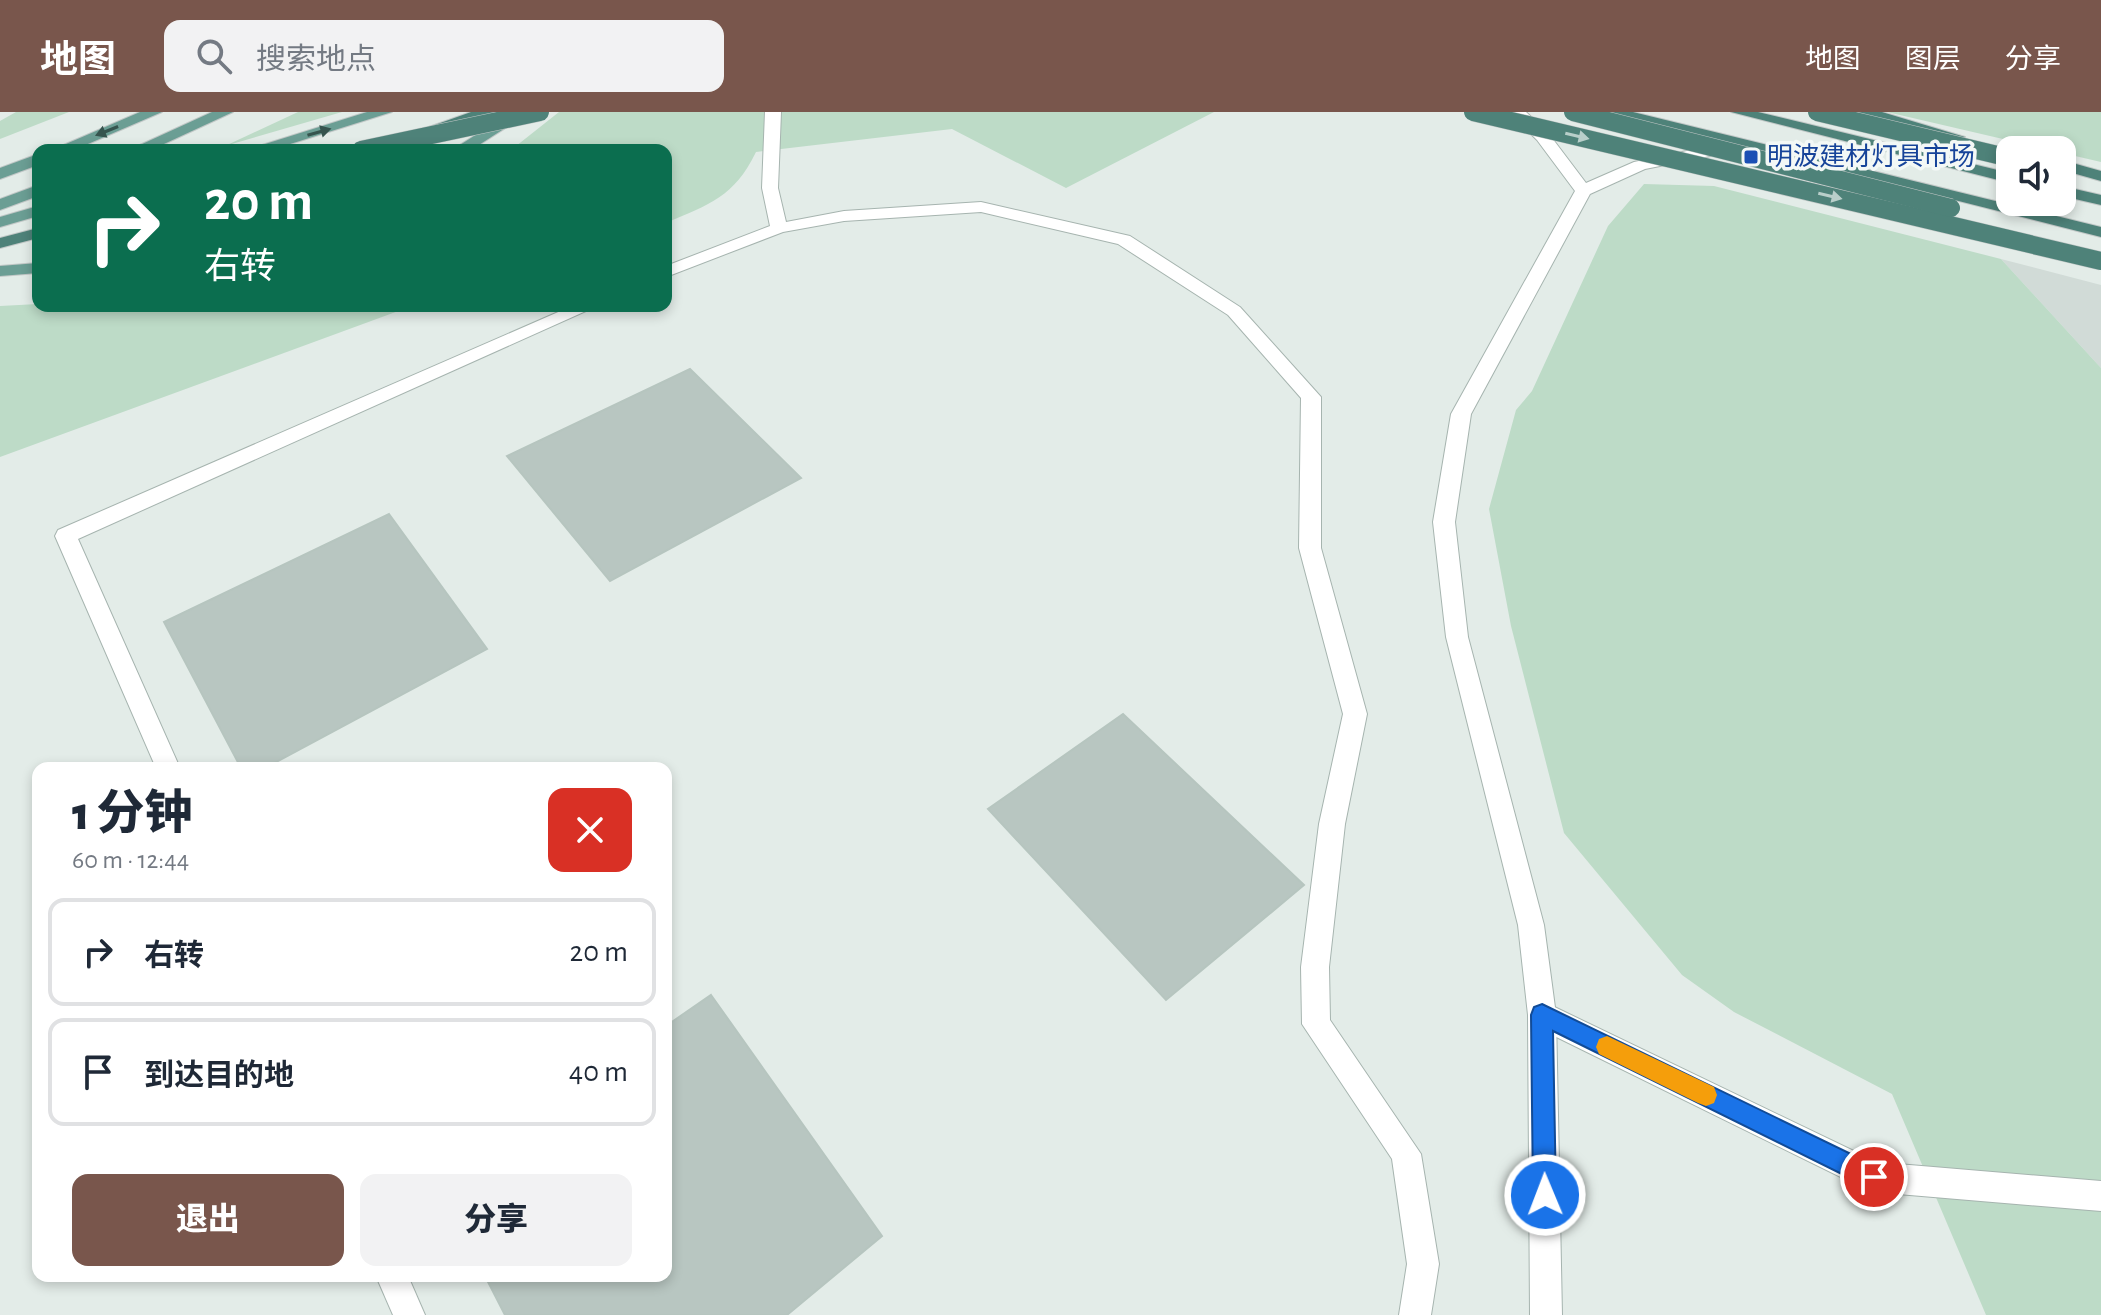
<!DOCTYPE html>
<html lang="zh">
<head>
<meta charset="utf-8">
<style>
	body { margin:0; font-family:"Alegreya Sans","Noto Sans SC",sans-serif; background:#f2f2f3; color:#1f2937; height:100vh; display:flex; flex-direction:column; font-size:30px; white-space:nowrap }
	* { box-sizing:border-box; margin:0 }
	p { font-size:26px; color:#747a83 }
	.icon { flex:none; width:44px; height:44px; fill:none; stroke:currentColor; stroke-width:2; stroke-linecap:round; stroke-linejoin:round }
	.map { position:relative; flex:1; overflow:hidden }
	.sheet { position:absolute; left:32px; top:650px; width:640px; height:520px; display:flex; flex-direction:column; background:#fff; border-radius:16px; box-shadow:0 4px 12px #0003 }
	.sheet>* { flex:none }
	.guide { position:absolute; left:32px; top:32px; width:640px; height:168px; border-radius:16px; box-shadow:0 4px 12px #0003; background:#0b6e4f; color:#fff; overflow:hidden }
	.tools { position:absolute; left:1996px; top:24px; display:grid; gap:16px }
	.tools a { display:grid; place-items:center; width:80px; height:80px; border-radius:16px; background:#fff; box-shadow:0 4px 12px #0003; font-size:40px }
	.pin { position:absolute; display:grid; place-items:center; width:68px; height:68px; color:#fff; margin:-34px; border:4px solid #fff; border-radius:50%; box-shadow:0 2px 8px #0007 }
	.me { position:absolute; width:88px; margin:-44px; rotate:359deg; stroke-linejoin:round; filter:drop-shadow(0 0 6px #0008) }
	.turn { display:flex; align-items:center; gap:28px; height:168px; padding:0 40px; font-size:36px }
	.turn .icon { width:104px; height:104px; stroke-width:2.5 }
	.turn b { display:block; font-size:56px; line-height:68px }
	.round { display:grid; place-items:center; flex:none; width:84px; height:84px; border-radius:16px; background:#f2f2f3 }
	.head { display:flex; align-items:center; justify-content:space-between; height:136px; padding:0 40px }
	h1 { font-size:48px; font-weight:800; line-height:60px }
	.button { display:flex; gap:16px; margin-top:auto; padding:16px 40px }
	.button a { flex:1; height:92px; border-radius:16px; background:#79564c; color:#fff; font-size:32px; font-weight:800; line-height:92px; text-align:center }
	.button a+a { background:#f2f2f3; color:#1f2937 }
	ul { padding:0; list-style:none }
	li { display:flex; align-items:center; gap:24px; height:108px; margin:0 16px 12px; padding:0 24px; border:4px solid #e0e1e3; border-radius:16px }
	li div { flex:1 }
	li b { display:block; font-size:30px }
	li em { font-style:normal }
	header { display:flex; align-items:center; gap:48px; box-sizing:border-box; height:112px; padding:0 40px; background:#79564c; color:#fff }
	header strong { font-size:38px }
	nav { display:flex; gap:44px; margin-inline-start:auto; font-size:28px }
	.search { width:560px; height:72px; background:#f2f2f3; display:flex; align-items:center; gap:20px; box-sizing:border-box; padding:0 28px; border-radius:16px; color:#747a83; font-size:30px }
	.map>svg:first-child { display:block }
</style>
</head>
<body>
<header>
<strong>地图</strong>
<div class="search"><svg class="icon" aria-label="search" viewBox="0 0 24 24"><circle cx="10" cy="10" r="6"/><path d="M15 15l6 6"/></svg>搜索地点</div>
<nav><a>地图</a><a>图层</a><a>分享</a></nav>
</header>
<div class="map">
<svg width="2101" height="1203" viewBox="0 0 2101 1203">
	<rect width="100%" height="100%" fill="#e3ece8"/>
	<polygon fill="#d1dbd7" points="2001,147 2101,173 2101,256"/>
	<g fill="#bddbc7">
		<polygon points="16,0 69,0 0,27 0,9"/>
		<polygon points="298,0 342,0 225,34"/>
		<path d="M559,0H1214L1066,76L952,17L756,40C734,85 710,92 666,111V38H511Z"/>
		<polygon points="1887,0 2101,0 2101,50"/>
		<polygon points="1644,72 1714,74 2001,147 2101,256 2101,1203 1986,1203 1892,982 1734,900 1682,863 1564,721 1511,514 1489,397 1516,298 1532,279 1608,114"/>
		<polygon points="38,192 38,194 412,194 0,345 0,194"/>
	</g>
	<g fill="#b8c6c1" stroke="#b6c5bf" stroke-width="2">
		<polygon points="690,257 801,366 610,469 507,344"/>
		<polygon points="389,402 487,537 265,656 241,656 164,510"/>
		<polygon points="1123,602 1304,773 1166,888 988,697"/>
		<polygon points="711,883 882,1124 787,1203 505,1203 485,1164 666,1164 666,914"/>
	</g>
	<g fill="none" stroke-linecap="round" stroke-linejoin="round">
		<defs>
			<polygon id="service" points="1874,1050 2101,1069 2101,1099 1874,1080 1863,1076 1859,1065 1863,1054"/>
			<g id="minor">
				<polygon points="765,0 781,0 778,76 786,110 844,99 981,90 1130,124 1240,195 1321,285 1321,436 1367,602 1345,712 1329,855 1330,908 1421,1042 1439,1152 1431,1203 1399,1203 1407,1152 1392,1047 1302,912 1301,855 1319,712 1343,602 1299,436 1301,286 1228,203 1118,132 981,100 844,109 783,120 666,165 666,154 770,114 762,76"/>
				<polygon points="572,194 597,194 78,427 180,656 156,656 55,424 58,418"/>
				<polygon points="1542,889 1885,1054 1889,1065 1885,1076 1874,1080 1863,1076 1532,913 1528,903 1532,893"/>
				<polygon points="376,1164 408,1164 425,1203 393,1203"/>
			</g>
			<polygon id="tertiary" points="1509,0 1526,0 1549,22 1586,71 1634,50 1730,30 1738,35 1730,40 1645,57 1590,82 1471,302 1455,410 1468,525 1544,813 1556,903 1562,1203 1530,1203 1528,903 1518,813 1446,525 1433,410 1451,302 1575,79 1537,28"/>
			<g id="primary">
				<polygon points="140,0 162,0 74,38 52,38"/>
				<polygon points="212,0 233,0 151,38 129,38"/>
				<polygon points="367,0 392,0 271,38 246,38"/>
				<polygon points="510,1 524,4 471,38 452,38"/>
				<polygon points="38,42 38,53 0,67 0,56"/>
				<polygon points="38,73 38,84 0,98 0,87"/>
				<polygon points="38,94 38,104 0,115 0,105"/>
				<polygon points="38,151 38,161 0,164 0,154"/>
			</g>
			<g id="trunk">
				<polygon points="471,0 496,0 437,20 429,15"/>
				<polygon points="1606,0 1633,0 2101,115 2101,125"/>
				<polygon points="1731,0 1758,0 2010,61 2010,71"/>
				<polygon points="1856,0 1882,0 1965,25 1957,30"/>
				<polygon points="2062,48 2101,59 2101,69 2062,58"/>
				<polygon points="2062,74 2101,83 2101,93 2062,84"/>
				<polygon points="38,116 38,126 0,136 0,126"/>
			</g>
		</defs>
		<use href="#service" stroke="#a6b4af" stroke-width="2"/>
		<use href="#minor" stroke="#a6b4af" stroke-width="2"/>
		<use href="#tertiary" stroke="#a6b4af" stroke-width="2"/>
		<use href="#primary" stroke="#c2c8c7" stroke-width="2"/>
		<use href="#trunk" stroke="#c2c8c7" stroke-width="2"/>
		<use href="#service" fill="#fff" fill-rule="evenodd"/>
		<use href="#minor" fill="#fff" fill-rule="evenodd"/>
		<use href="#tertiary" fill="#fff" fill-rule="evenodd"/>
		<use href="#primary" fill="#6b9e94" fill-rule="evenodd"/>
		<use href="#trunk" fill="#4e8279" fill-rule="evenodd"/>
		<defs>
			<g id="trunk-bridge">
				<polyline points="1473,0 2101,149"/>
				<polyline points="1573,0 1951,96"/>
				<polyline points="1817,0 2010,46"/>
				<polyline points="361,38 540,0"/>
			</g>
		</defs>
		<use href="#trunk-bridge" stroke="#c2c8c7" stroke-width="19" stroke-linecap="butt"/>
		<use href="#trunk-bridge" stroke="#4e8279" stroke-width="18"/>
	</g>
	<defs><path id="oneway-solid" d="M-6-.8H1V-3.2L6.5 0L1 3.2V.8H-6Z" transform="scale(2)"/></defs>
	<g fill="#36544e">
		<use href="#oneway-solid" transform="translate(107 19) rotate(158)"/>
		<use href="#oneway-solid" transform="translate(319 20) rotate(-16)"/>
	</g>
	<g fill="#b9cfca">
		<use href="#oneway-solid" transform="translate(1577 24) rotate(13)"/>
		<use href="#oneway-solid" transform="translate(1830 84) rotate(13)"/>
	</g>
	<polygon fill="#1a73e8" stroke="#114b97" stroke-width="2" points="1542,892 1882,1057 1886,1065 1882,1074 1874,1077 1866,1074 1553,919 1556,1083 1553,1091 1545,1094 1536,1091 1533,1083 1531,903 1534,895"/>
	<polygon fill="#f59e0b" points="1607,924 1714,975 1717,983 1714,991 1706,994 1698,991 1599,942 1596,935 1599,927"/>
	<rect fill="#1a4fb4" stroke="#f3f8f6" stroke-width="3" x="1743" y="37" width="16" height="16" rx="4"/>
	<g text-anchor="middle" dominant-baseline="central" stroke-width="7" stroke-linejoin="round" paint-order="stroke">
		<g font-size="26" fill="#164399" stroke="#f3f8f6" text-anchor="start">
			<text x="1767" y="45">明波建材灯具市场</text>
		</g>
	</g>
</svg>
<div class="tools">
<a><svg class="icon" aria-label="sound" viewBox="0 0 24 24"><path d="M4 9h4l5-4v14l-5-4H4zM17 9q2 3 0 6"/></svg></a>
</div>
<div class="pin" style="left:1874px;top:1065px;background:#d93025"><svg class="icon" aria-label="arrive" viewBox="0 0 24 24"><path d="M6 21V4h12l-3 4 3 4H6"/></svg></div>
<svg class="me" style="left:1545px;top:1083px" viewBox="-20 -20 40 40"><circle r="17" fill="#1a73e8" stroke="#fff" stroke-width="3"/><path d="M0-11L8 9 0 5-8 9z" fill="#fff"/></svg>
<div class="guide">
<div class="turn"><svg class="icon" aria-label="right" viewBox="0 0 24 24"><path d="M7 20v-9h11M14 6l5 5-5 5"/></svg><div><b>20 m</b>右转</div></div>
</div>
<section class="sheet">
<div class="head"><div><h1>1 分钟</h1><p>60 m · 12:44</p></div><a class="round" style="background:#d93025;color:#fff"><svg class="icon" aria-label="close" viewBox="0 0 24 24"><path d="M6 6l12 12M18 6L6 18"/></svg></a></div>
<ul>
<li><svg class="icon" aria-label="right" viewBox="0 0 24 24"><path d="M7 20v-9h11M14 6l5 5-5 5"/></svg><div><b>右转</b></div><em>20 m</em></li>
<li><svg class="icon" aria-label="arrive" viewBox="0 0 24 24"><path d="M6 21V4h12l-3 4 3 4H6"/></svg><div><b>到达目的地</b></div><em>40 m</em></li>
</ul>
<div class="button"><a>退出</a><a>分享</a></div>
</section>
</div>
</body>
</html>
